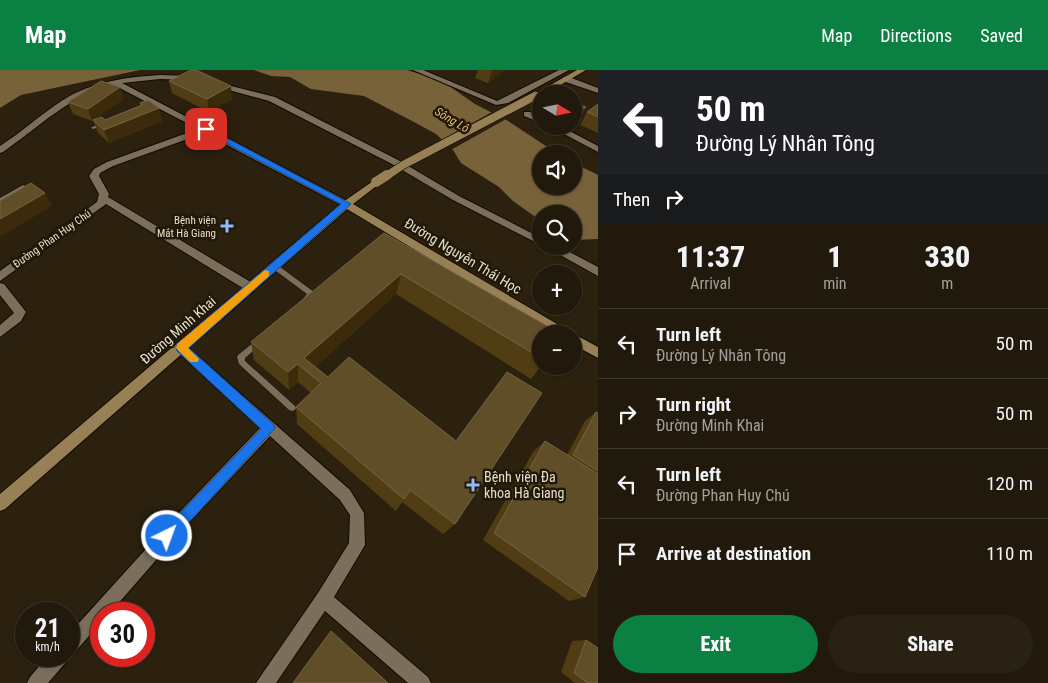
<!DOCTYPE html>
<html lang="en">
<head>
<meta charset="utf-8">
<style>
	body { margin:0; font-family:"Roboto Condensed",sans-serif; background:#292214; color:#f1f3f6; height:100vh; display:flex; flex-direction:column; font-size:19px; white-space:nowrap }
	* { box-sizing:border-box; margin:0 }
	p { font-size:16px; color:#a2a09d }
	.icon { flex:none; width:28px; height:28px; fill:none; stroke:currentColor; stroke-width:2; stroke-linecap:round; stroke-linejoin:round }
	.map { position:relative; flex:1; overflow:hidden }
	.drawer { display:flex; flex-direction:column; background:#21190b; width:450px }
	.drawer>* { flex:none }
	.top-card { background:#202124; color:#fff; overflow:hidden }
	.needle { width:32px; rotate:100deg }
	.tools { position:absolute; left:532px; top:15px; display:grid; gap:10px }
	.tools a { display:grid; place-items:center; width:50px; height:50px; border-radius:50%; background:#21190b; box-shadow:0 1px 4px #0004,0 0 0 1px #3e382c; font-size:25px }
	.speed { position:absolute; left:15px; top:532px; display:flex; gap:10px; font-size:25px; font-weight:700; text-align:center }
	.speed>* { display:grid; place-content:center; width:65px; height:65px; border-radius:50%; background:#21190b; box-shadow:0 1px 4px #0004,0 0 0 1px #3e382c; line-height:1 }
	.speed small { font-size:12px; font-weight:400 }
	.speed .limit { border:8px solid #d22; background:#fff; color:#111 }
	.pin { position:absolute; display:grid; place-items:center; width:42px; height:42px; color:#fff; margin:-21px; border-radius:10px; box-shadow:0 2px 8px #0006 }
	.me { position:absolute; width:55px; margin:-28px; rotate:42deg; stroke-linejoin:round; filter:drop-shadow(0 0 4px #0008) }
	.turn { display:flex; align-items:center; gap:18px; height:105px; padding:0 15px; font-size:22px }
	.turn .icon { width:65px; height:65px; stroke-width:2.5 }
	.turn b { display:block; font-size:35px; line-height:42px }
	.then { display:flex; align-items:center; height:48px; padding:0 15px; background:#0003; gap:10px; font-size:19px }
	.eta { display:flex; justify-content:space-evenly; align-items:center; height:85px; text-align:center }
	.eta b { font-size:30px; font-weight:800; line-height:35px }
	.action { display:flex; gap:10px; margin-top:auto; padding:10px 15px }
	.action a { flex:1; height:58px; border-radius:30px; background:#0b8043; color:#fff; font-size:20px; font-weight:800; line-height:58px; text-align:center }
	.action a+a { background:#292214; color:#f1f3f6 }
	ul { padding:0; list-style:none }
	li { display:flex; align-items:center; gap:15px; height:70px; padding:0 15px; border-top:1px solid #3e382c }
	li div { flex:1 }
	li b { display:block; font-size:19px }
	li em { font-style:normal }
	header { display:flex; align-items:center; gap:30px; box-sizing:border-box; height:70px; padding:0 25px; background:#0b8043; color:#fff }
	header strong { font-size:24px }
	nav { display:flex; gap:28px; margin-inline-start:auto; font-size:18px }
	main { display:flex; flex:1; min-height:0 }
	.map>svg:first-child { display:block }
</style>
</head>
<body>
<header>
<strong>Map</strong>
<nav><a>Map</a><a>Directions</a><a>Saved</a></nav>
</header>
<main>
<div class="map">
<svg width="598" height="613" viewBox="0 0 598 613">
	<rect width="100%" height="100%" fill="#2c210f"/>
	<g fill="#78623a">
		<polygon points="0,0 140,0 21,25 0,38"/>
		<polygon points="254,0 407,0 442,11 475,34 508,51 558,84 541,84 541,116 574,116 574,93 598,105 598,169 574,170 574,144 541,144 541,151 513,131 499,117 461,93 453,80 436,64 414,52 364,26 311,19 290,7 271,6"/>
	</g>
	<polygon fill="#2c210f" points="494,41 508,48 449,81 439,71"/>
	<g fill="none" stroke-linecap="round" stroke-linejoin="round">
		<defs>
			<g id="lane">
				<polygon points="103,52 107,53 94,59 90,58"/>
				<polygon points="23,115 26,117 25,118 0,132 0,128"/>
				<polygon points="272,194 276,194 314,222 315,224 308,231 304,231 303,229 307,224 272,198"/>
				<polygon points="258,269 261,270 262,272 261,274 245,288 245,291 295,336 296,338 295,340 292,341 289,340 239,294 237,287 238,285"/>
			</g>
			<g id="street">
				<polygon points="413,0 423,0 497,31 559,0 569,0 508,33 496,35"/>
				<path d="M160,5L192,6L196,8L192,10L160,9L122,13L349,132V136H343L204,63L113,96L100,103L99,106L109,124L108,127L254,214L255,217L254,220H246L106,134L0,211V201L97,132L99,124L89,106L94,99L107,92L198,59L114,15C70,25 39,57 3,82L0,83V76C22,62 41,44 63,30C92,12 126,7 160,5Z"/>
				<polygon points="563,7 569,7 598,18 598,23 563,11"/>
				<polygon points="211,11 275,27 398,90 459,126 541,168 541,175 453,130 392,94 269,31 211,15"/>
				<polygon points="524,42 530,42 541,48 541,53 524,46"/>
				<polygon points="549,56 560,56 598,76 598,82"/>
				<polygon points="544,176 558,176 598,197 598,206"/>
				<polygon points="0,213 4,214 26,242 21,251 0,267 0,255 14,243 0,225"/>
				<polygon points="181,273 185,275 350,420 364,443 365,475 334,527 428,607 431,613 408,613 325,541 276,613 256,613 318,523 349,473 350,445 340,430 270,366 184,458 109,544 101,544 101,552 75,582 69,584 69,564 174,448 260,358 177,281 175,278 177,275"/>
				<polygon points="48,586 69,586 66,592 48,613 27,613 30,607"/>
			</g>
			<g id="secondary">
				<polygon points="577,0 586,0 545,24 541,24 538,28 531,26"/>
				<polygon points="376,109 379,110 379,114 353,134 569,261 571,264 555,264 347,139 5,439 0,441 0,424 343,132"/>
				<polygon points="574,264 598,277 598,288 574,275"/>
			</g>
		</defs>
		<use href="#lane" stroke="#140b00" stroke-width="1"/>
		<use href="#street" stroke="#140b00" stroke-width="2"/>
		<use href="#secondary" stroke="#140b00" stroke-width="2"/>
		<use href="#lane" fill="#7b6f5b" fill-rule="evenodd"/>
		<use href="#street" fill="#7b6f5b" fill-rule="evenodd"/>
		<use href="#secondary" fill="#978055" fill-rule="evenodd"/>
		<defs>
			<polyline id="secondary-bridge-far1" points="385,107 403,95 535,26"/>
			<polyline id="secondary-bridge" points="376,112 387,105"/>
		</defs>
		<use href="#secondary-bridge-far1" stroke="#140b00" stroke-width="9" stroke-linecap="butt"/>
		<use href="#secondary-bridge" stroke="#140b00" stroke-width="11" stroke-linecap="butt"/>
		<use href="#secondary-bridge-far1" stroke="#978055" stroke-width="8"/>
		<use href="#secondary-bridge" stroke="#978055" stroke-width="10"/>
	</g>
	<g fill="#503d14">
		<polygon points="478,0 504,0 488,13 475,8"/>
		<polygon points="169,11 232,29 209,42 172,23"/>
		<polygon points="124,29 92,51 73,44 68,32"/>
		<polygon points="574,32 586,37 582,46 574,51"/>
		<polygon points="140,33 162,51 109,73 98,63 93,50 105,50 140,36"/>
		<polygon points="598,34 598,63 580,55 587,42"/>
		<polygon points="384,163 541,264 541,296 531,309 396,224 315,297 328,307 456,371 455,454 443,464 402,432 396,441 297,354 296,337 311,323 298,312 289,320 254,290 251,272"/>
		<polygon points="596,342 598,343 598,497 585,527 569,531 483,470 533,382 545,371 567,385 585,351"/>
		<polygon points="331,561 388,613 293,613"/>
		<polygon points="586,570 598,613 575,613 561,602 572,571"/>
	</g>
	<g fill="#3b2b0a">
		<polygon points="492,0 504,0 488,13 492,1"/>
		<polygon points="231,16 232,29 209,42 207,29"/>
		<polygon points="120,17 124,29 92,51 88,39"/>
		<polygon points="586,37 582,46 574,51 577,43"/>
		<polygon points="159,38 162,51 109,73 104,60"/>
		<polygon points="45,123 52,136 0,167 0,149"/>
		<polygon points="401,204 396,224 308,303 304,288"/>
		<polygon points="298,294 298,312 289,320 288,302"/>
	</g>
	<g fill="#604e29" stroke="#756543">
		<polygon points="191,0 196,0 231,16 207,29 169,11"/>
		<polygon points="101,11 120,17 88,39 68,32"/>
		<polygon points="148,30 159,38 104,60 93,50 102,47 105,50 142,35 140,33"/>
		<polygon points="574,32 586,37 577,43 574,42"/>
		<polygon points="598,34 598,47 587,42"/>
		<polygon points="31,113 45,123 0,149 0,131"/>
		<polygon points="384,163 561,264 541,264 541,288 401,204 304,288 328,307 349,287 456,371 507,302 542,323 455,454 410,420 404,429 296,337 321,313 298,294 288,302 251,272"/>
		<polygon points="596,342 598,343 598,401 573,385"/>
		<polygon points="545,371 598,404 598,497 585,527 494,463"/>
		<polygon points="331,561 388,613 293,613"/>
		<polygon points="586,570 598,578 598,613 588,613 574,603"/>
	</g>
	<polygon fill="#1a73e8" stroke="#114b97" points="206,57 351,134 189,278 273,354 275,358 172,471 167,473 162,471 160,466 162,462 261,359 177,281 176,278 177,274 341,134 203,61 203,58"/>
	<polygon fill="#f59e0b" points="265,200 269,201 269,206 188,278 199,289 198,292 190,292 176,278 177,274"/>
	<g fill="#91b8fd" stroke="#221806" stroke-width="2">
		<path d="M224.5 148.5h5v5h5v5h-5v5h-5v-5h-5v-5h5z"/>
		<path d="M470.5 407.5h5v5h5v5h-5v5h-5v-5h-5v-5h5z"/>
	</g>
	<g text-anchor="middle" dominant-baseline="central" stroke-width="5" stroke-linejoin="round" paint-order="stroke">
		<g font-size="11" fill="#e5ded2" stroke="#221806" text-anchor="end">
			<text x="216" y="150">Bệnh viện<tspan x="216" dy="13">Mắt Hà Giang</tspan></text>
		</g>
		<g font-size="11" fill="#e5ded2" stroke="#221806">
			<text transform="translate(52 169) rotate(-35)">Đường Phan Huy Chú</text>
		</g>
		<g font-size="12" font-style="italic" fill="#e2be7d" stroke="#221806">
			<text transform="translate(452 50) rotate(31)">Sông Lô</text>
		</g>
		<g font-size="14" fill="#e5ded2" stroke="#221806">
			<text transform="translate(463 186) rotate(31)">Đường Nguyễn Thái Học</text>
			<text transform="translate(178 260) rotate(-41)">Đường Minh Khai</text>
		</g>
		<g font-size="14" fill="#e5ded2" stroke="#221806" text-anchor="start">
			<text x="484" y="407">Bệnh viện Đa<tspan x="484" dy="16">khoa Hà Giang</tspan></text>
		</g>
	</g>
</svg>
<div class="tools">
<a><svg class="needle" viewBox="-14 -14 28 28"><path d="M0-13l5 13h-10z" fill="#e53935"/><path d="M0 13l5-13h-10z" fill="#a2a09d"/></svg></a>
<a><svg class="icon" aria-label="sound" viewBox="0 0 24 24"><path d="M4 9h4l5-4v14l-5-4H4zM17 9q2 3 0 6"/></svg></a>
<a><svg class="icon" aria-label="search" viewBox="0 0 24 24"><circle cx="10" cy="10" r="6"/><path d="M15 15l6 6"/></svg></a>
<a>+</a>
<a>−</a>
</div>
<div class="speed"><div>21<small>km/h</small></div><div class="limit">30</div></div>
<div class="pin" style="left:206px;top:59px;background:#d93025"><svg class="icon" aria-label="arrive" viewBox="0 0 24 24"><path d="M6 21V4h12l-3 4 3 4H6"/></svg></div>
<svg class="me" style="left:167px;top:466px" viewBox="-20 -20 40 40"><circle r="17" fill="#1a73e8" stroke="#fff" stroke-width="3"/><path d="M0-11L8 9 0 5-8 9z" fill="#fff"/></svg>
</div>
<section class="drawer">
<div class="top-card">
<div class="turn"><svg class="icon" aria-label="left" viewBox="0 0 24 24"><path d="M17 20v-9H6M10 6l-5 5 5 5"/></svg><div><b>50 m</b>Đường Lý Nhân Tông</div></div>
<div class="then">Then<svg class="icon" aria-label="right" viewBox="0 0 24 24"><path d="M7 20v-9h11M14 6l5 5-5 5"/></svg></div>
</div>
<div class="eta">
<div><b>11:37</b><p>Arrival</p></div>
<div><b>1</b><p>min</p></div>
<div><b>330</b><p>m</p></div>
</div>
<ul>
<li><svg class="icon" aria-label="left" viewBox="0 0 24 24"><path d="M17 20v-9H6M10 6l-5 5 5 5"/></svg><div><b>Turn left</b><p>Đường Lý Nhân Tông</p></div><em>50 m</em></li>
<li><svg class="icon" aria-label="right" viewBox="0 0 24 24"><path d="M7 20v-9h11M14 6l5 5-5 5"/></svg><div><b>Turn right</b><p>Đường Minh Khai</p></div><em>50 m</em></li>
<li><svg class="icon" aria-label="left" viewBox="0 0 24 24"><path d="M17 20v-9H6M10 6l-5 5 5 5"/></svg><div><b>Turn left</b><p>Đường Phan Huy Chú</p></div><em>120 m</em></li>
<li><svg class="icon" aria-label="arrive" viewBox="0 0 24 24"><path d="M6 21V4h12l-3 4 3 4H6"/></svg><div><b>Arrive at destination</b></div><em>110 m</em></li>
</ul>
<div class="action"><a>Exit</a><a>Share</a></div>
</section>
</main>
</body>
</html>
